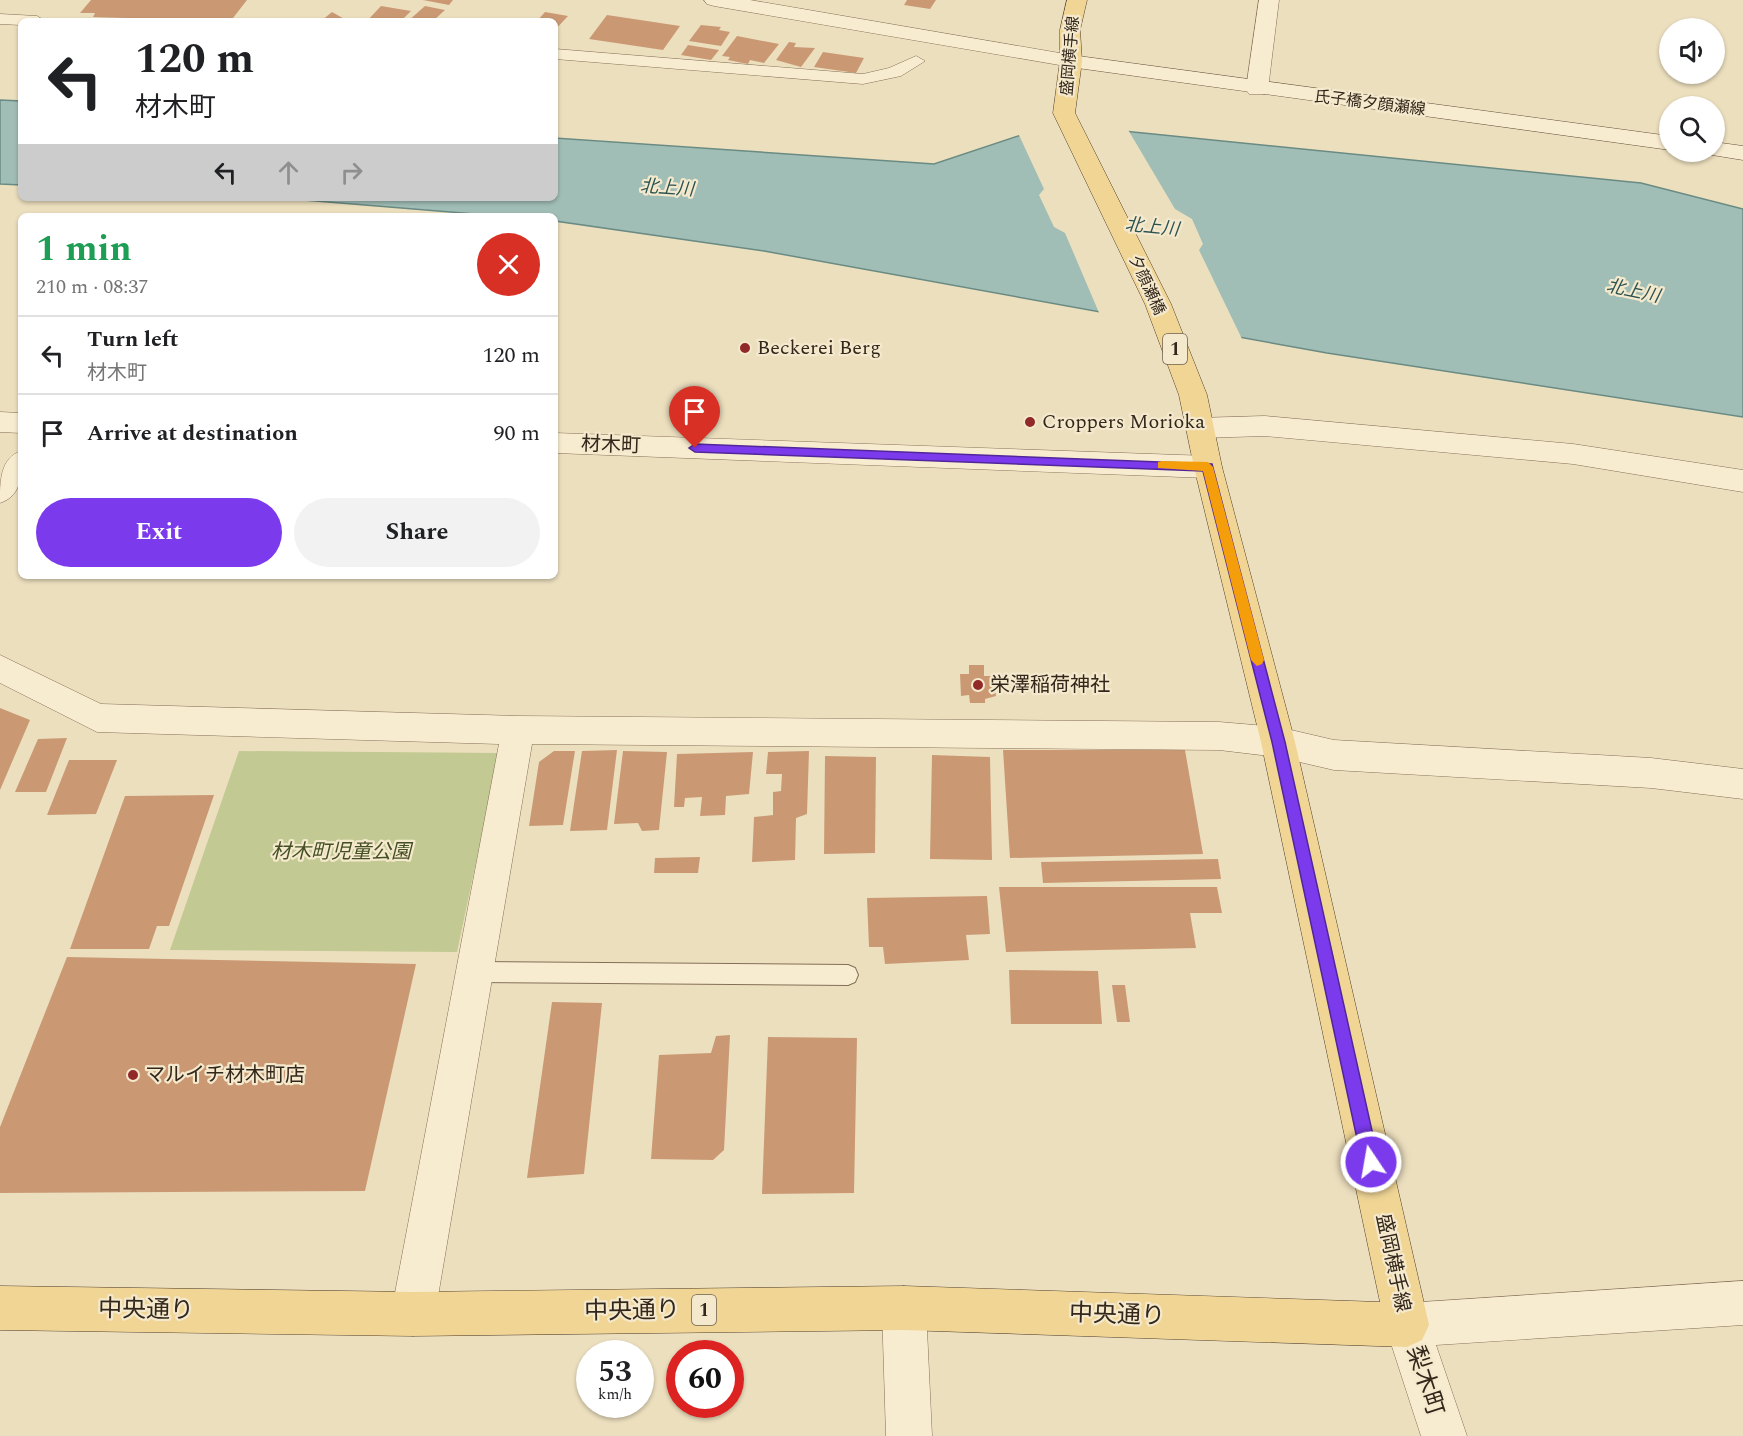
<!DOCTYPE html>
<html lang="en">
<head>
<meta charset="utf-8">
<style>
	body { margin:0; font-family:Spectral,"Noto Sans JP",serif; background:#f2f2f2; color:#202124; height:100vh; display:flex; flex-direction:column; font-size:22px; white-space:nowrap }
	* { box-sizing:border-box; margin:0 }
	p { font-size:20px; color:#757577 }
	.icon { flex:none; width:33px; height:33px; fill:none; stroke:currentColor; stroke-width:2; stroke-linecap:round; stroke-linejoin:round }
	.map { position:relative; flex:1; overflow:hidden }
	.drawer { position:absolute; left:18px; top:213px; width:540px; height:366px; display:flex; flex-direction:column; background:#fff; border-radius:9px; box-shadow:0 2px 4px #0004 }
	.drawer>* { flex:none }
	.guide { position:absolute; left:18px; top:18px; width:540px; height:183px; border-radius:9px; box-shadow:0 2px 4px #0004; background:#fff; color:#202124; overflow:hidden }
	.fabs { position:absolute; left:1659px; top:18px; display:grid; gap:12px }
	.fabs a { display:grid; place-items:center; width:66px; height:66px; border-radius:50%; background:#fff; box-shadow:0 2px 4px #0004; font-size:30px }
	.speed { position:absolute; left:576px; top:1340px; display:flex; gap:12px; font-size:30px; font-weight:700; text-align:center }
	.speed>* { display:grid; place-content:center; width:78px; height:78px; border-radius:50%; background:#fff; box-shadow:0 2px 4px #0004; line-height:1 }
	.speed small { font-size:15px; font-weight:400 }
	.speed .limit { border:9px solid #d22; background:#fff; color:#111 }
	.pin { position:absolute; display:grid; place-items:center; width:51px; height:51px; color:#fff; margin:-62px -26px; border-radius:50% 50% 50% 0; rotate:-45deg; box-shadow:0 0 6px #0007 }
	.pin .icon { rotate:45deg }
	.me { position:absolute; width:66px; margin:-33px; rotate:348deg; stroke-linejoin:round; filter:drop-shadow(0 0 4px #0008) }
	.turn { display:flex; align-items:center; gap:21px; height:126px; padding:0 18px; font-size:27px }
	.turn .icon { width:78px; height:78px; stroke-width:2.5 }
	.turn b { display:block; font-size:42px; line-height:51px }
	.lanes { display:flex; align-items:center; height:57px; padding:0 18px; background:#0003; justify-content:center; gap:30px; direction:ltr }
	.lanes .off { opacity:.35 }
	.round { display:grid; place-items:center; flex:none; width:63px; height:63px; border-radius:32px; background:#f2f2f2 }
	.summary { display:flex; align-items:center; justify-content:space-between; height:102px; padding:0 18px }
	h1 { font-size:36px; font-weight:700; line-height:45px; color:#1e9e55 }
	.cta { display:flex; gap:12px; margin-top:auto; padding:12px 18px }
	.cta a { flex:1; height:69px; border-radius:36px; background:#7c3aed; color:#fff; font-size:24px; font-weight:700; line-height:69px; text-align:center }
	.cta a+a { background:#f2f2f2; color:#202124 }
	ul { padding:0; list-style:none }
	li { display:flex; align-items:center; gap:18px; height:78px; padding:0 18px; border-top:2px solid #e0e0e0 }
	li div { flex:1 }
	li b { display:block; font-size:22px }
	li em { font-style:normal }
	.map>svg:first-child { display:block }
</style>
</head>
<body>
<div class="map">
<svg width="1743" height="1436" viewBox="0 0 1743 1436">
	<rect width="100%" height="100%" fill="#ecdfbe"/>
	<polygon fill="#c2c992" points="239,751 499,753 457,952 170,950"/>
	<g fill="#a1beb6" stroke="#698b83" stroke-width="1.5">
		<polygon points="0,100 21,101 21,185 0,184"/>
		<polygon points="1054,124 1641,183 1743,209 1743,417 1327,353 764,251 555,221 555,216 499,216 279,198 555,198 555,138 934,164"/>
	</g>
	<polygon fill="#ecdfbe" points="1053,121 1127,128 1175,209 1192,219 1203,244 1199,250 1243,341 1100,315 1065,233 1054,227 1039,195 1044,189 1018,133"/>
	<g fill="#ca9974">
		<polygon points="91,0 247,0 233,18 225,18 222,21 93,17 95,13 80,13"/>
		<polygon points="423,0 453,0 449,5"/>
		<polygon points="907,0 936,0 930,9 904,5"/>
		<polygon points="381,6 411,11 401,21 367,21"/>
		<polygon points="425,6 445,10 433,21 408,21"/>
		<polygon points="332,12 348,21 321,21"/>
		<polygon points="545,12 568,16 555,30 555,21 537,21"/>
		<polygon points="607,15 680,26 663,50 589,39"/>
		<polygon points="701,25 721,27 719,30 730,32 721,46 689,41"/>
		<polygon points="737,36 779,44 764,63 750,60 748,64 728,60 730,57 722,56"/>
		<polygon points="789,42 796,43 794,47 815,48 801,67 776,60"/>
		<polygon points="688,45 719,50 711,60 681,55"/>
		<polygon points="823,52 864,58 856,73 814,67"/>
		<polygon points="969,665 984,665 984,676 994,676 996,696 985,699 985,703 970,703 969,695 961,696 960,674 969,674"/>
		<polygon points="0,708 30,720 0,790"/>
		<polygon points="67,738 46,792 15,792 38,739"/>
		<polygon points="617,750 607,830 570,831 582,751"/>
		<polygon points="1003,750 1185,750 1203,854 1010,858"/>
		<polygon points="554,751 575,751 563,825 529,826 539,762"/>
		<polygon points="623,751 667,752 659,830 642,831 638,823 614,824"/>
		<polygon points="809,751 807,814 796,818 795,860 752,862 754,817 773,815 773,792 781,791 782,774 766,774 768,752"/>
		<polygon points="753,752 749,794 726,796 725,815 700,816 702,797 685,798 684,807 674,807 677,754"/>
		<polygon points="932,755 990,757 992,860 930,859"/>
		<polygon points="825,756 876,757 875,853 824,854"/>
		<polygon points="69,760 117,760 96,814 47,815"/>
		<polygon points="214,795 169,926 157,926 149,949 70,949 125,796"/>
		<polygon points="700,857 698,873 654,873 655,858"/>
		<polygon points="1218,859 1221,879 1043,883 1041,862"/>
		<polygon points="999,887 1217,887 1222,913 1190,913 1196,948 1006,952"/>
		<polygon points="987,896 990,934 966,935 969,960 885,964 883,947 869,947 867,898"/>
		<polygon points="67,957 416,964 365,1191 0,1193 0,1127"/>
		<polygon points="1009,970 1098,971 1102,1024 1011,1024"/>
		<polygon points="1112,985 1125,985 1130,1022 1117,1022"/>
		<polygon points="552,1002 602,1003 584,1174 527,1178"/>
		<polygon points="730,1035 724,1150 713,1160 651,1159 659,1055 711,1053 716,1036"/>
		<polygon points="768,1037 857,1038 854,1193 762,1194"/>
	</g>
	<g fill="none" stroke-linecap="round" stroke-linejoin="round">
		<defs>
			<polygon id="service" points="474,962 848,965 855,968 858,975 855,982 848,985 474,982 467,979 464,972 467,965"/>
			<g id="pedestrian">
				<polygon points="0,14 37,16 45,21 21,21 21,25 0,24"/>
				<polygon points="555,49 863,74 889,68 916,56 925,61 901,76 863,84 555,59"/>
			</g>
			<g id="minor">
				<polygon points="1259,0 1279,0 1268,89 1265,94 1249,94 1246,89"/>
				<polygon points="1265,416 1573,444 1743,470 1743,492 1573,464 1265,436 1199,438 1189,435 1185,428 1189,421 1199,418"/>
				<path d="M21,451C21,472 24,495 0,503C0,481 0,458 21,451Z"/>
				<polygon points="0,655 101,704 518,716 1219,722 1278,727 1334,740 1651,758 1743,769 1743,799 1651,788 1334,770 1278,757 1219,750 532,744 435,1314 428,1329 413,1336 398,1329 391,1314 499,744 97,732 0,683"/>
				<polygon points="904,1286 919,1293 926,1308 932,1436 886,1436 882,1308 889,1293"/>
			</g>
			<g id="tertiary">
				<polygon points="704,0 750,0 1071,55 1079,56 1082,61 1079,66 1071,67 714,6 707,4"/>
				<polygon points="0,412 21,413 21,433 0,432"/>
				<polygon points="555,433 1208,456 1218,460 1222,467 1218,474 1208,478 555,453"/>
				<polygon points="1743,1281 1743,1325 1436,1345 1467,1436 1421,1436 1385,1325 1392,1310 1407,1303"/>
			</g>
			<g id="secondary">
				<polygon points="1071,55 1670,136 1670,150 1063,66 1060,61 1063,56"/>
				<polygon points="1714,142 1743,146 1743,160 1706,154 1704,152 1714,152"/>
			</g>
			<polygon id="primary" points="1067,0 1087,0 1080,30 1082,61 1075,113 1171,304 1207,395 1222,467 1295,742 1429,1325 1422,1340 1407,1347 904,1330 413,1336 0,1330 0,1286 413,1292 904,1286 1380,1302 1261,742 1194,467 1179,395 1145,304 1053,113 1060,61 1060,30"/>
		</defs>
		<use href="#service" stroke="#846f57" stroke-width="2"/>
		<use href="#pedestrian" stroke="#846f57" stroke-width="1"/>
		<use href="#minor" stroke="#846f57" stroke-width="1"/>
		<use href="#tertiary" stroke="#846f57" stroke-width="1"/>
		<use href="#secondary" stroke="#65503b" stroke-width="1"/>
		<use href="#primary" stroke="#513e2c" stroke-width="1"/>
		<use href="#service" fill="#f8ecd0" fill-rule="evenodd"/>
		<use href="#pedestrian" fill="#f8ecd0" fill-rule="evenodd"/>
		<use href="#minor" fill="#f8ecd0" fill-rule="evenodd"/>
		<use href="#tertiary" fill="#f8ecd0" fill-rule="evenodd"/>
		<use href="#secondary" fill="#f8ecd0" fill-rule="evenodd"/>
		<use href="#primary" fill="#f0d595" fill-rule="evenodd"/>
	</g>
	<polygon fill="#7c3aed" stroke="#51269a" stroke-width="1.5" points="695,444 1212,464 1285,742 1379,1162 1377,1168 1371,1170 1365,1168 1362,1162 1272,742 1203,471 695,452 689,448"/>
	<polygon fill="#f59e0b" points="1162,461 1208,462 1213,467 1264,660 1262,664 1257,666 1251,660 1203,471 1158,468 1158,462"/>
	<g fill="#912929" stroke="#f4e9cd" stroke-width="2">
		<circle cx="745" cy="348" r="6"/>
		<circle cx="1030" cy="422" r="6"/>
		<circle cx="978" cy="685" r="6"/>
		<circle cx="133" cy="1075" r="6"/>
	</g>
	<g text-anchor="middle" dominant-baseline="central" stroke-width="4.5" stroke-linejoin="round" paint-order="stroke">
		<g font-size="16" fill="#33271b" stroke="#f4e9cd">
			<text transform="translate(1070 56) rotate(-85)">盛岡横手線</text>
			<text transform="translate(1370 103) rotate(7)">氏子橋夕顔瀬線</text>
			<text transform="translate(1147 285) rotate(65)">夕顔瀬橋</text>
		</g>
		<g font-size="18" font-style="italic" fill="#2b5351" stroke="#f4e9cd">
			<text transform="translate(667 188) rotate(4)">北上川</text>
			<text transform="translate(1152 227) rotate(6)">北上川</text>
			<text transform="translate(1633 291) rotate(12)">北上川</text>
		</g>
		<g fill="#f4e9cd" stroke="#6d6150" stroke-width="1.5">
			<rect x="1163" y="334" width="24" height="30" rx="4.5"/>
			<rect x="692" y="1295" width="24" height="30" rx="4.5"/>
		</g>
		<g font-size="18" font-weight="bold" fill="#33271b">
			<text x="1175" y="349">1</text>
			<text x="704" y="1310">1</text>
		</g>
		<g font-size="20" fill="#33271b" stroke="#f4e9cd" text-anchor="start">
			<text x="757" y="348">Beckerei Berg</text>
			<text x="1042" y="422">Croppers Morioka</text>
			<text x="990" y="685">栄澤稲荷神社</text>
			<text x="145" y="1075">マルイチ材木町店</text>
		</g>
		<g font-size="20" fill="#33271b" stroke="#f4e9cd">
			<text transform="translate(611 445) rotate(2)">材木町</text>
			<text transform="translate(1393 1263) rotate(78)">盛岡横手線</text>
		</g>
		<g font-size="20" font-style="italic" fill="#434f23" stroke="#f4e9cd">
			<text x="341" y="852">材木町児童公園</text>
		</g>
		<g font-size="24" fill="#33271b" stroke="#f4e9cd">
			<text transform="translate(146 1310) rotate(1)">中央通り</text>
			<text transform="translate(632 1311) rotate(-1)">中央通り</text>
			<text transform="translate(1117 1315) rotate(2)">中央通り</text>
			<text transform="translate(1425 1381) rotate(72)">梨木町</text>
		</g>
	</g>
</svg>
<div class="fabs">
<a><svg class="icon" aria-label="sound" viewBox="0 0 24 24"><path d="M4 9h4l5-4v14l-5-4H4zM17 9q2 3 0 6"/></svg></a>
<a><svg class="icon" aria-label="search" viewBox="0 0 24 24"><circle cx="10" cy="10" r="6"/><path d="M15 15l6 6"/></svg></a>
</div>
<div class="speed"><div>53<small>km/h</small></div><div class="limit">60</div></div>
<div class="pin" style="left:695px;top:448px;background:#d93025"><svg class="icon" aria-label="arrive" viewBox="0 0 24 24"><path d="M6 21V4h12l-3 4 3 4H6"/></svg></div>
<svg class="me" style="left:1371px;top:1162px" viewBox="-20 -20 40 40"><circle r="17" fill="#7c3aed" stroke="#fff" stroke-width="3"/><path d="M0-11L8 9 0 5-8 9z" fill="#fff"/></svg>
<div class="guide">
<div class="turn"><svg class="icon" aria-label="left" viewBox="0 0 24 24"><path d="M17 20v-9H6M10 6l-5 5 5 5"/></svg><div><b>120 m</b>材木町</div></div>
<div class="lanes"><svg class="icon" aria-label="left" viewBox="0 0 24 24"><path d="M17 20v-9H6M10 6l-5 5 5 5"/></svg><svg class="icon off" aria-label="ahead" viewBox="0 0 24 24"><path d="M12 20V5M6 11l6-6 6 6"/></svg><svg class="icon off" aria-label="right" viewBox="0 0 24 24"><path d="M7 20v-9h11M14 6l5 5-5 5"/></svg></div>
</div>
<section class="drawer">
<div class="summary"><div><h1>1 min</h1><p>210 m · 08:37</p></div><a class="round" style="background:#d93025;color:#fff"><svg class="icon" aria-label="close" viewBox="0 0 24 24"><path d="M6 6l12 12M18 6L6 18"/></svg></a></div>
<ul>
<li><svg class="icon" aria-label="left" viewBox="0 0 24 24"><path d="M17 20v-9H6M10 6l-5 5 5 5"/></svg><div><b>Turn left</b><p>材木町</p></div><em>120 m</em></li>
<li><svg class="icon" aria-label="arrive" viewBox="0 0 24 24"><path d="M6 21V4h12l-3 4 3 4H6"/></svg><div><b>Arrive at destination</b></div><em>90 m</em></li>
</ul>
<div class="cta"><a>Exit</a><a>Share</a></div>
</section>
</div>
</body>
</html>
